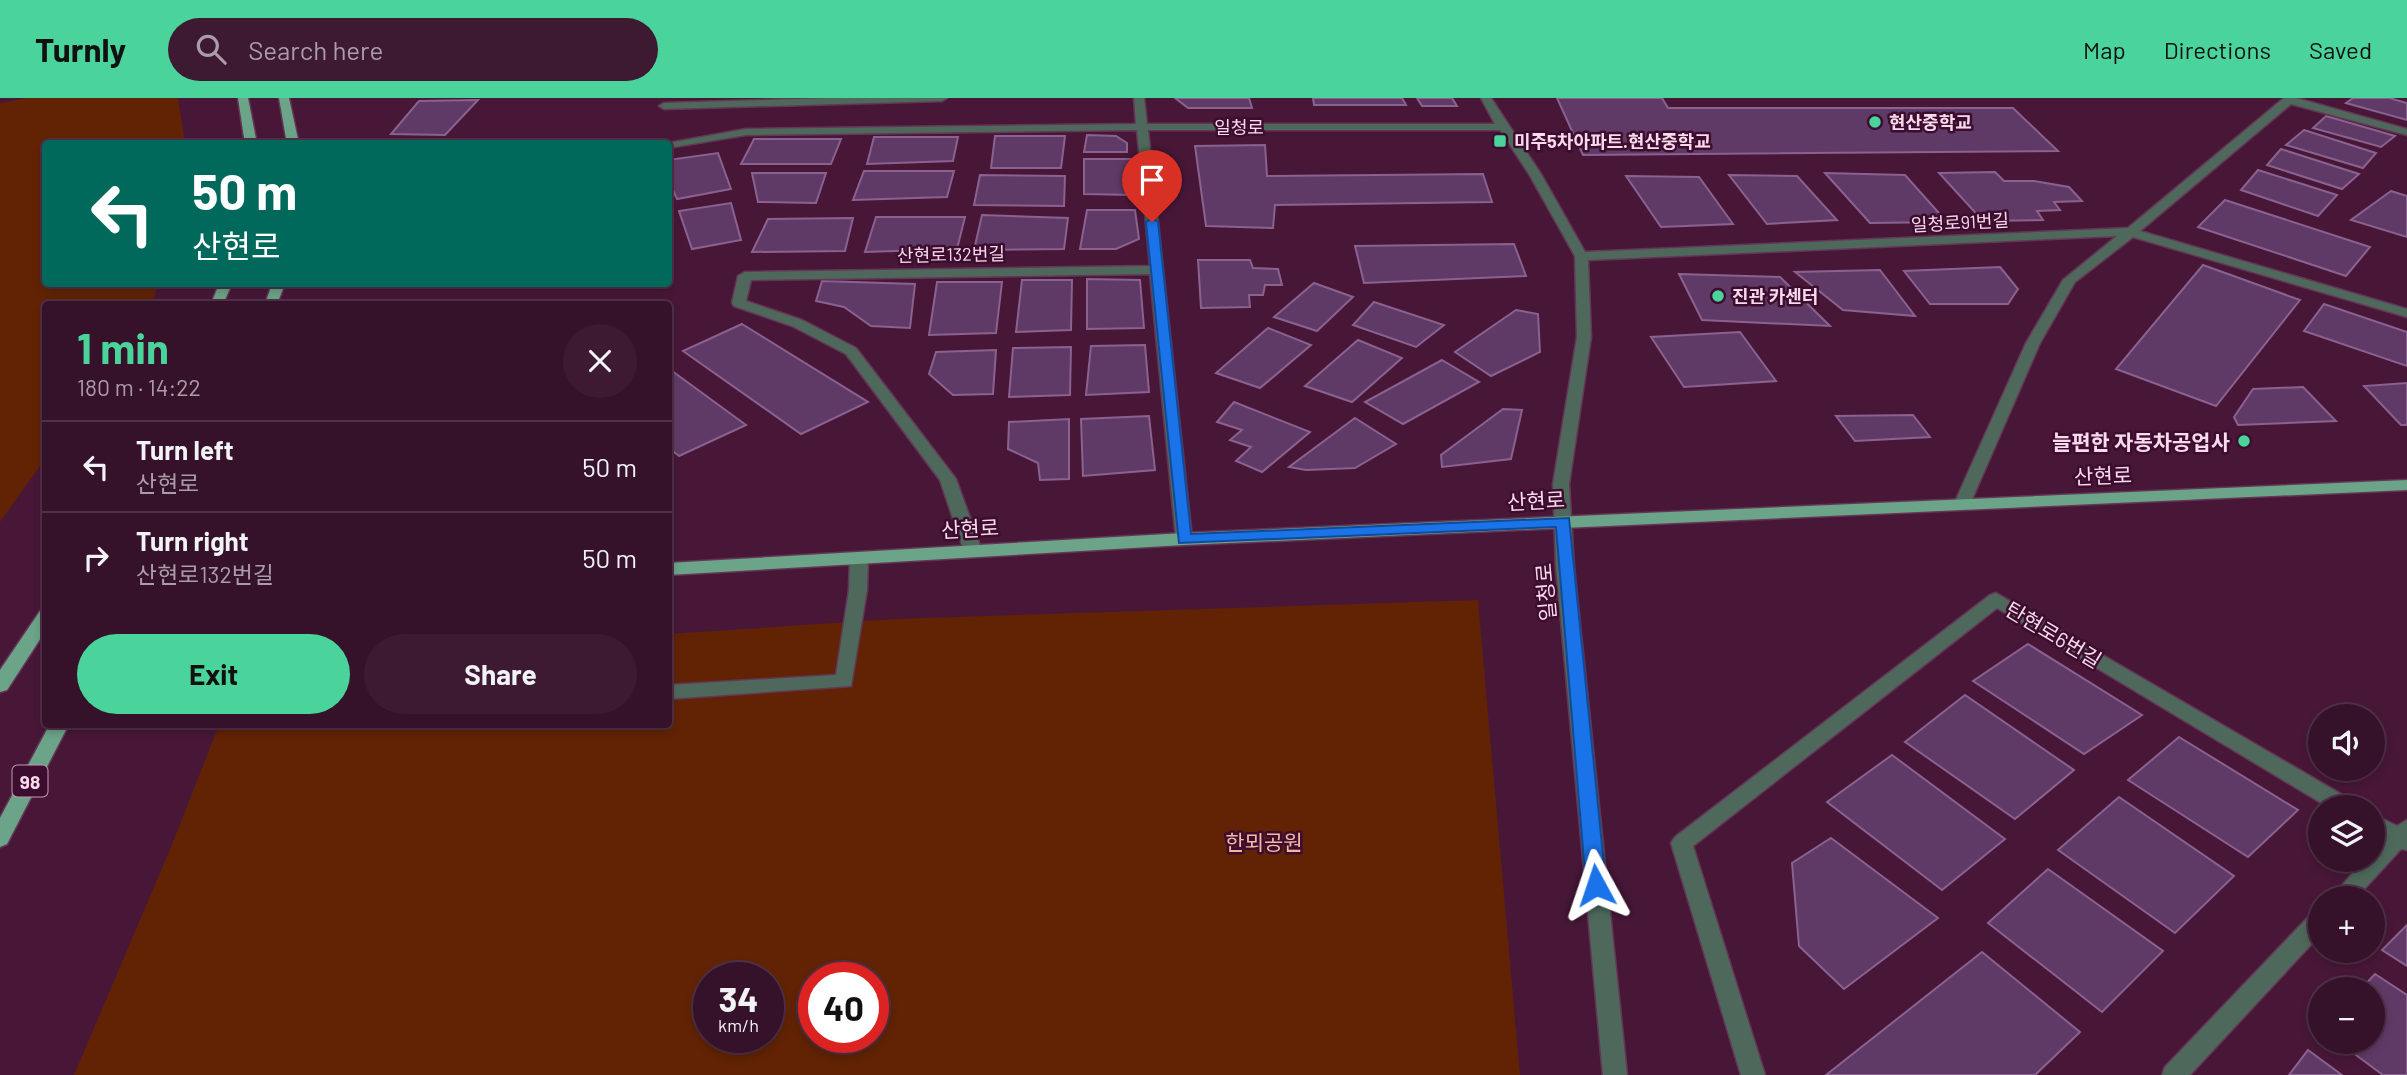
<!DOCTYPE html>
<html lang="en">
<head>
<meta charset="utf-8">
<style>
	body { margin:0; font-family:Barlow,"Noto Sans KR",sans-serif; background:#3d1a32; color:#f1f3f6; height:100vh; display:flex; flex-direction:column; font-size:26px; white-space:nowrap }
	* { box-sizing:border-box; margin:0 }
	p { font-size:23px; color:#aa9da8 }
	.icon { flex:none; width:38px; height:38px; fill:none; stroke:currentColor; stroke-width:2; stroke-linecap:round; stroke-linejoin:round }
	.map { position:relative; flex:1; overflow:hidden }
	.drawer { position:absolute; left:42px; top:203px; width:630px; height:427px; display:flex; flex-direction:column; background:#36112a; border-radius:7px; box-shadow:0 4px 10px #0003,0 0 0 2px #503147 }
	.drawer>* { flex:none }
	.guide { position:absolute; left:42px; top:42px; width:630px; height:147px; border-radius:7px; box-shadow:0 4px 10px #0003,0 0 0 2px #503147; background:#00695c; color:#fff; overflow:hidden }
	.buttons { position:absolute; left:2308px; top:606px; display:grid; gap:14px }
	.buttons a { display:grid; place-items:center; width:77px; height:77px; border-radius:50%; background:#36112a; box-shadow:0 4px 10px #0003,0 0 0 2px #503147; font-size:35px }
	.speed { position:absolute; left:693px; top:864px; display:flex; gap:14px; font-size:35px; font-weight:700; text-align:center }
	.speed>* { display:grid; place-content:center; width:91px; height:91px; border-radius:50%; background:#36112a; box-shadow:0 4px 10px #0003,0 0 0 2px #503147; line-height:1 }
	.speed small { font-size:18px; font-weight:400 }
	.speed .limit { border:10px solid #d22; background:#fff; color:#111 }
	.pin { position:absolute; display:grid; place-items:center; width:60px; height:60px; color:#fff; margin:-72px -30px; border-radius:50% 50% 50% 0; rotate:-45deg; box-shadow:0 0 7px #0007 }
	.pin .icon { rotate:45deg }
	.me { position:absolute; width:77px; margin:-38px; rotate:355deg; stroke-linejoin:round; filter:drop-shadow(0 0 5px #0008) }
	.turn { display:flex; align-items:center; gap:24px; height:147px; padding:0 35px; font-size:32px }
	.turn .icon { width:91px; height:91px; stroke-width:2.5 }
	.turn b { display:block; font-size:49px; line-height:60px }
	.round { display:grid; place-items:center; flex:none; width:74px; height:74px; border-radius:37px; background:#3d1a32 }
	.summary { display:flex; align-items:center; justify-content:space-between; height:119px; padding:0 35px }
	h1 { font-size:42px; font-weight:700; line-height:52px; color:#4ad49c }
	.primary-button { display:flex; gap:14px; margin-top:auto; padding:14px 35px }
	.primary-button a { flex:1; height:80px; border-radius:42px; background:#4ad49c; color:#111; font-size:28px; font-weight:700; line-height:80px; text-align:center }
	.primary-button a+a { background:#3d1a32; color:#f1f3f6 }
	ul { padding:0; list-style:none }
	li { display:flex; align-items:center; gap:21px; height:91px; padding:0 35px; border-top:2px solid #503147 }
	li div { flex:1 }
	li b { display:block; font-size:26px }
	li em { font-style:normal }
	header { display:flex; align-items:center; gap:42px; box-sizing:border-box; height:98px; padding:0 35px; background:#4ad49c; color:#111 }
	header strong { font-size:33px }
	nav { display:flex; gap:38px; margin-inline-start:auto; font-size:24px }
	.search { width:490px; height:63px; background:#3d1a32; display:flex; align-items:center; gap:18px; box-sizing:border-box; padding:0 24px; border-radius:38px; color:#aa9da8; font-size:26px }
	.map>svg:first-child { display:block }
</style>
</head>
<body>
<header>
<strong>Turnly</strong>
<div class="search"><svg class="icon" aria-label="search" viewBox="0 0 24 24"><circle cx="10" cy="10" r="6"/><path d="M15 15l6 6"/></svg>Search here</div>
<nav><a>Map</a><a>Directions</a><a>Saved</a></nav>
</header>
<div class="map">
<svg width="2407" height="977" viewBox="0 0 2407 977">
	<rect width="100%" height="100%" fill="#481738"/>
	<g fill="#612304" fill-rule="evenodd">
		<polygon points="27,0 178,0 185,45 46,46 46,186 158,186 152,206 46,206 45,361 0,424 0,5"/>
		<path d="M1478,502L1520,977H74L171,749L219,627L668,626L669,536L895,521ZM709,880H768V940H709ZM814,880H873V940H814Z"/>
	</g>
	<g fill="#603a66" stroke="#8a618f" stroke-width="2">
		<polygon points="1175,0 1249,0 1252,10 1188,10"/>
		<polygon points="1313,0 1402,0 1406,7 1314,7"/>
		<polygon points="1417,0 1452,0 1457,8 1422,8"/>
		<polygon points="1557,0 1662,0 1668,10 2013,10 2058,53 1583,57"/>
		<polygon points="2353,0 2389,0 2407,5 2407,22 2346,5"/>
		<polygon points="478,2 445,37 391,36 419,3"/>
		<polygon points="2326,18 2395,38 2381,49 2313,30"/>
		<polygon points="2304,32 2376,55 2363,70 2286,47"/>
		<polygon points="1087,37 1116,38 1127,45 1127,54 1084,54"/>
		<polygon points="995,38 1065,38 1061,70 991,70"/>
		<polygon points="874,39 958,39 953,63 867,66"/>
		<polygon points="754,41 841,41 831,66 741,66"/>
		<polygon points="1265,47 1267,78 1483,76 1492,104 1275,107 1273,130 1206,128 1195,48"/>
		<polygon points="2281,51 2359,76 2342,91 2267,67"/>
		<polygon points="718,55 731,91 677,101 668,81 668,62"/>
		<polygon points="1084,61 1131,61 1134,97 1084,96"/>
		<polygon points="2258,72 2337,97 2318,118 2241,92"/>
		<polygon points="864,73 954,73 947,99 853,102"/>
		<polygon points="1995,74 2004,83 2034,83 2069,89 2082,103 2054,104 2060,112 2037,113 2043,122 1983,123 1939,75"/>
		<polygon points="752,75 826,75 816,105 758,104"/>
		<polygon points="1825,75 1905,77 1947,124 1870,125"/>
		<polygon points="980,77 1065,78 1064,108 974,107"/>
		<polygon points="1729,77 1797,78 1837,122 1767,126"/>
		<polygon points="1626,78 1699,79 1733,126 1661,129"/>
		<polygon points="2391,93 2407,98 2407,139 2351,122"/>
		<polygon points="2225,102 2370,149 2346,178 2198,129"/>
		<polygon points="731,105 741,142 692,151 679,113"/>
		<polygon points="1087,112 1135,112 1139,141 1116,151 1080,151"/>
		<polygon points="982,117 1068,120 1064,151 974,152"/>
		<polygon points="876,119 965,119 957,151 865,154"/>
		<polygon points="853,120 845,153 752,154 768,121"/>
		<polygon points="1514,146 1526,178 1364,185 1355,148"/>
		<polygon points="1198,162 1250,162 1253,170 1278,171 1282,187 1265,187 1263,197 1249,197 1250,209 1201,210"/>
		<polygon points="2203,167 2300,202 2216,308 2116,271"/>
		<polygon points="2000,169 2018,191 2008,206 1930,206 1904,173"/>
		<polygon points="1880,172 1915,218 1843,212 1795,174"/>
		<polygon points="1679,176 1780,179 1830,228 1702,222"/>
		<polygon points="1087,181 1140,182 1144,230 1087,231"/>
		<polygon points="1022,182 1072,182 1071,232 1016,234"/>
		<polygon points="822,183 915,186 910,230 871,228 844,209 816,203"/>
		<polygon points="937,184 1002,184 996,235 929,237"/>
		<polygon points="1314,185 1353,199 1317,233 1274,219"/>
		<polygon points="1374,204 1444,227 1416,249 1353,227"/>
		<polygon points="2324,206 2407,234 2407,268 2304,233"/>
		<polygon points="1516,212 1538,216 1540,254 1491,278 1455,254"/>
		<polygon points="742,226 868,304 801,336 683,253"/>
		<polygon points="1268,230 1311,247 1260,290 1216,275"/>
		<polygon points="1740,234 1776,283 1684,289 1651,239"/>
		<polygon points="1358,242 1402,260 1352,304 1305,288"/>
		<polygon points="1145,247 1149,294 1086,297 1091,248"/>
		<polygon points="1071,249 1070,297 1009,299 1013,250"/>
		<polygon points="996,252 993,296 953,297 929,276 936,254"/>
		<polygon points="1442,262 1479,284 1403,326 1365,304"/>
		<polygon points="668,270 746,327 679,358 668,349"/>
		<polygon points="2407,285 2407,327 2401,327 2364,288"/>
		<polygon points="2303,289 2336,323 2238,327 2234,319 2253,291"/>
		<polygon points="1234,304 1310,334 1262,374 1236,363 1251,349 1230,342 1242,332 1217,324"/>
		<polygon points="1503,311 1522,312 1511,361 1442,369 1441,357"/>
		<polygon points="1913,317 1930,339 1855,343 1836,318"/>
		<polygon points="1149,318 1155,372 1083,378 1081,321"/>
		<polygon points="1355,320 1396,346 1355,370 1306,372 1289,369"/>
		<polygon points="1069,321 1069,381 1040,382 1038,365 1008,351 1009,324"/>
		<polygon points="2028,546 2142,617 2084,656 1973,583"/>
		<polygon points="1965,597 2074,672 2015,721 1905,644"/>
		<polygon points="2179,639 2298,712 2248,759 2128,682"/>
		<polygon points="1892,657 2005,741 1942,792 1827,704"/>
		<polygon points="2119,699 2234,778 2175,835 2058,752"/>
		<polygon points="1831,740 1938,820 1844,891 1799,848 1792,765"/>
		<polygon points="2048,771 2163,853 2102,914 1988,825"/>
		<polygon points="2407,827 2407,868 2382,852"/>
		<polygon points="1982,854 2080,934 2035,977 1826,977"/>
		<polygon points="2375,876 2407,897 2407,977 2383,977 2337,943 2373,943 2373,891 2361,891"/>
		<polygon points="2308,952 2342,977 2289,977"/>
	</g>
	<g fill="none" stroke-linecap="round" stroke-linejoin="round">
		<defs>
			<g id="minor">
				<polygon points="829,0 947,0 942,3 664,11 659,8 664,5"/>
				<polygon points="1134,0 1144,0 1147,26 1495,26 1481,0 1491,0 1541,76 1585,154 2128,130 2284,0 2296,0 2407,31 2407,37 2291,6 2140,133 2407,211 2407,219 2133,139 2075,184 2040,245 1970,406 1962,411 1954,406 2026,245 2063,182 2117,138 1588,162 1591,239 1569,386 1574,469 1627,977 1603,977 1556,469 1553,386 1577,239 1575,158 1529,76 1500,32 1148,32 1192,441 1184,447 1176,441 1150,176 751,182 746,203 802,222 856,250 956,381 982,453 973,459 964,453 940,382 846,256 792,228 734,208 732,205 738,178 745,174 1150,168 1137,32 746,37 668,50 668,46 663,46 746,31 1136,26"/>
				<polygon points="859,454 868,460 867,492 851,588 668,601 668,587 836,577 849,492 850,460"/>
				<polygon points="1996,495 2353,703 2356,709 2328,709 1997,510 1693,748 1765,977 1741,977 1671,745 1675,739 1990,497"/>
				<polygon points="2373,716 2397,728 2407,722 2407,752 2401,751 2356,800 2331,800 2365,761 2373,761 2373,753 2384,742 2373,735"/>
				<polygon points="2320,812 2320,837 2190,977 2162,977 2165,969 2312,815"/>
			</g>
			<g id="major">
				<polygon points="238,0 248,0 257,46 245,46"/>
				<polygon points="279,0 289,0 299,46 287,46"/>
				<polygon points="219,186 232,186 223,206 211,206"/>
				<polygon points="272,186 285,186 277,206 265,206"/>
				<polygon points="2407,382 2407,392 1184,447 668,477 668,465 1184,435"/>
				<polygon points="46,511 46,532 7,592 0,594 0,572 40,513"/>
				<polygon points="50,626 69,626 7,746 0,749 0,720"/>
			</g>
		</defs>
		<use href="#minor" stroke="#643655" stroke-width="3"/>
		<use href="#major" stroke="#643655" stroke-width="3"/>
		<use href="#minor" fill="#4e695b" fill-rule="evenodd"/>
		<use href="#major" fill="#6ba488" fill-rule="evenodd"/>
	</g>
	<polygon fill="#1a73e8" stroke="#114b97" stroke-width="2" points="1152,120 1158,124 1191,436 1569,420 1606,787 1603,793 1596,795 1589,793 1586,787 1556,429 1179,445 1146,124"/>
	<g fill="#4ad49c" stroke="#3c0d2e" stroke-width="2.5">
		<circle cx="1875" cy="24" r="7"/>
		<rect x="1493" y="36" width="14" height="14" rx="3.5"/>
		<circle cx="1718" cy="198" r="7"/>
		<circle cx="2244" cy="343" r="7"/>
	</g>
	<g text-anchor="middle" dominant-baseline="central" stroke-width="5" stroke-linejoin="round" paint-order="stroke">
		<g font-size="18" font-weight="bold" fill="#f9d9ec" stroke="#3c0d2e" text-anchor="start">
			<text x="1889" y="24">현산중학교</text>
			<text x="1514" y="43">미주5차아파트.현산중학교</text>
			<text x="1732" y="198">진관 카센터</text>
		</g>
		<g font-size="18" fill="#f9d9ec" stroke="#3c0d2e">
			<text x="1239" y="29">일청로</text>
			<text transform="translate(1960 124) rotate(-3)">일청로91번길</text>
			<text transform="translate(951 156) rotate(-1)">산현로132번길</text>
		</g>
		<rect fill="#3c0d2e" stroke="#c09cb3" stroke-width="2" x="12.5" y="667.5" width="35" height="31" rx="5"/>
		<g font-size="19" font-weight="bold" fill="#f9d9ec">
			<text x="30" y="683">98</text>
		</g>
		<g font-size="21" font-weight="bold" fill="#f9d9ec" stroke="#3c0d2e" text-anchor="end">
			<text x="2230" y="343">늘편한 자동차공업사</text>
		</g>
		<g font-size="21" fill="#f9d9ec" stroke="#3c0d2e">
			<text transform="translate(2103 377) rotate(-2)">산현로</text>
			<text transform="translate(1536 402) rotate(-3)">산현로</text>
			<text transform="translate(970 430) rotate(-3)">산현로</text>
			<text transform="translate(1545 494) rotate(-95)">일청로</text>
			<text transform="translate(2054 536) rotate(31)">탄현로6번길</text>
		</g>
		<g font-size="21" fill="#f5b79f" stroke="#3c0d2e">
			<text x="1264" y="743">한뫼공원</text>
		</g>
	</g>
</svg>
<div class="buttons">
<a><svg class="icon" aria-label="sound" viewBox="0 0 24 24"><path d="M4 9h4l5-4v14l-5-4H4zM17 9q2 3 0 6"/></svg></a>
<a><svg class="icon" aria-label="layers" viewBox="0 0 24 24"><path d="M12 4l9 5-9 5-9-5zM3 14l9 5 9-5"/></svg></a>
<a>+</a>
<a>−</a>
</div>
<div class="speed"><div>34<small>km/h</small></div><div class="limit">40</div></div>
<div class="pin" style="left:1152px;top:124px;background:#d93025"><svg class="icon" aria-label="arrive" viewBox="0 0 24 24"><path d="M6 21V4h12l-3 4 3 4H6"/></svg></div>
<svg class="me" style="left:1596px;top:787px" viewBox="-20 -20 40 40"><path d="M0-17L14 15 0 8-14 15z" fill="#1a73e8" stroke="#fff" stroke-width="4"/></svg>
<div class="guide">
<div class="turn"><svg class="icon" aria-label="left" viewBox="0 0 24 24"><path d="M17 20v-9H6M10 6l-5 5 5 5"/></svg><div><b>50 m</b>산현로</div></div>
</div>
<section class="drawer">
<div class="summary"><div><h1>1 min</h1><p>180 m · 14:22</p></div><a class="round"><svg class="icon" aria-label="close" viewBox="0 0 24 24"><path d="M6 6l12 12M18 6L6 18"/></svg></a></div>
<ul>
<li><svg class="icon" aria-label="left" viewBox="0 0 24 24"><path d="M17 20v-9H6M10 6l-5 5 5 5"/></svg><div><b>Turn left</b><p>산현로</p></div><em>50 m</em></li>
<li><svg class="icon" aria-label="right" viewBox="0 0 24 24"><path d="M7 20v-9h11M14 6l5 5-5 5"/></svg><div><b>Turn right</b><p>산현로132번길</p></div><em>50 m</em></li>
</ul>
<div class="primary-button"><a>Exit</a><a>Share</a></div>
</section>
</div>
</body>
</html>
